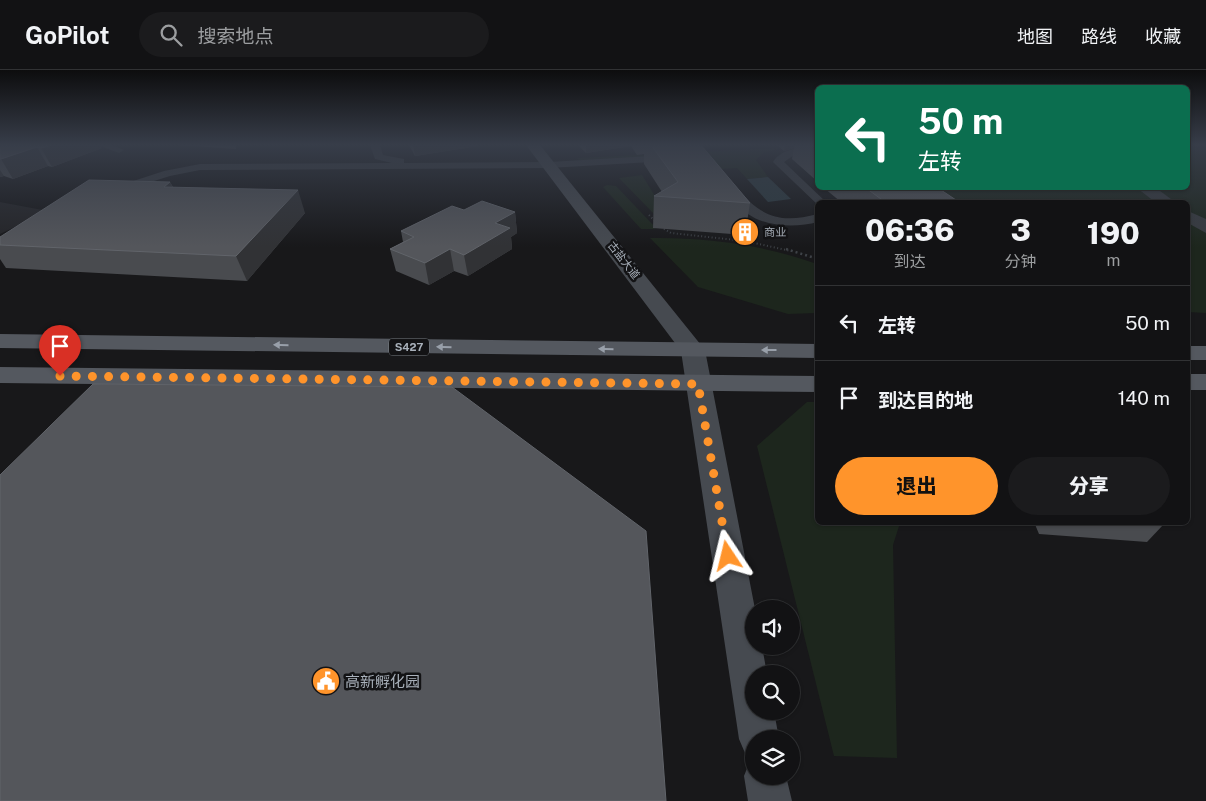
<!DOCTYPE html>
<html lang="zh">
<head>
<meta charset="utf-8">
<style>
	body { margin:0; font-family:"Public Sans","Noto Sans SC",sans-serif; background:#1b1b1d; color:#f1f3f6; height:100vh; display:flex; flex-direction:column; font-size:19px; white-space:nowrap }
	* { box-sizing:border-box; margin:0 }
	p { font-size:16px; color:#9c9ea0 }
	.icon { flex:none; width:28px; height:28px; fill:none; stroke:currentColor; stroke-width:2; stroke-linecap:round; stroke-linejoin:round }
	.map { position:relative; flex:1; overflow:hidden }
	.drawer { position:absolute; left:815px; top:130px; width:375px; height:325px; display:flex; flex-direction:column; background:#121214; border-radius:8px; box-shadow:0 1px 4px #0004,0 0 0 1px #313234 }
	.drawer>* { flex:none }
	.hud { position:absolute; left:815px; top:15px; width:375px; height:105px; border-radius:8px; box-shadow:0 1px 4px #0004,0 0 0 1px #313234; background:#0b6e4f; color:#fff; overflow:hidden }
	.buttons { position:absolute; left:745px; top:530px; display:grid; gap:10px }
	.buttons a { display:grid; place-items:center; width:55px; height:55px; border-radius:50%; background:#121214; box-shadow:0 1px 4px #0004,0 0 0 1px #313234; font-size:25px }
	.pin { position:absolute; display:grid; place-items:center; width:42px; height:42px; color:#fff; margin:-51px -21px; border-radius:50% 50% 50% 0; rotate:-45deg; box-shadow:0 0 5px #0007 }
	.pin .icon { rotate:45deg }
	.me { position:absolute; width:55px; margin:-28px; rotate:350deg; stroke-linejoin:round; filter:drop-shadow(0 0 4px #0008) }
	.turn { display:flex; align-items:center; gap:18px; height:105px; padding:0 20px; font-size:22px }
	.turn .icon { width:65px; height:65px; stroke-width:2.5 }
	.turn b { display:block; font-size:35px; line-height:42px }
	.eta { display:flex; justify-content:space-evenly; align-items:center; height:85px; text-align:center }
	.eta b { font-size:30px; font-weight:800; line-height:35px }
	.cta { display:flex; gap:10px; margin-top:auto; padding:10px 20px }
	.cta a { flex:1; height:58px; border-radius:30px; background:#ff942b; color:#111; font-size:20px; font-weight:800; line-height:58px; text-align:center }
	.cta a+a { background:#1b1b1d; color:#f1f3f6 }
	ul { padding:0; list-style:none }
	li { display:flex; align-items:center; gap:15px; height:75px; padding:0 20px; border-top:1px solid #313234 }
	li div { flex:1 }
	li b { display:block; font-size:19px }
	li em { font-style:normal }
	header { display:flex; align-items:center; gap:30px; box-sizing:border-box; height:70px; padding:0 25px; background:#121214; border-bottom:1px solid #313234 }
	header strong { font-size:24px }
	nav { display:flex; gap:28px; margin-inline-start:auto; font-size:18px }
	.search { width:350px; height:45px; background:#1b1b1d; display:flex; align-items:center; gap:12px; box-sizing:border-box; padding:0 18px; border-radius:28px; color:#9c9ea0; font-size:19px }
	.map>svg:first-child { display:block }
</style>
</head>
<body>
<header>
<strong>GoPilot</strong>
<div class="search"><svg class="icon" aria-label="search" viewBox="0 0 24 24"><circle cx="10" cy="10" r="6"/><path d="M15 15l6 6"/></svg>搜索地点</div>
<nav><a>地图</a><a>路线</a><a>收藏</a></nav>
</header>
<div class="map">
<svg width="1206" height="731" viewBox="0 0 1206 731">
	<rect width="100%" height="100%" fill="#18181a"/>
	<polygon fill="#242427" points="0,132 48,141 0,164"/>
	<g fill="#1d261d">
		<polygon points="1188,75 1206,75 1206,243 1188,242 1188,132 934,132 915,118 1188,118"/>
		<polygon points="781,78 763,83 756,90 768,107 747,109 737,98 720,99 714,93 579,90 577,88"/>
		<polygon points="642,105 666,144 654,144 619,108"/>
		<polygon points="607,115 616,116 656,158 654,159 641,159 603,117"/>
		<path d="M650,168C707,167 764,175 817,194V243L788,244L698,217Z"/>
		<polygon points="807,332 817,332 818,452 900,453 893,475 897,688 834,686 757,376"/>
	</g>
	<polygon fill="#2c3a40" points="768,107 791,129 768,132 747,109"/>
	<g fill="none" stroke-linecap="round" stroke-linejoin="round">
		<g stroke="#3e4247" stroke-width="2" stroke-dasharray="1 2.5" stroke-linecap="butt">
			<polyline points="649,145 655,151"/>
			<polyline points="661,157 671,163 745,171 791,181"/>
		</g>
		<polyline stroke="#3e4247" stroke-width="2.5" stroke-dasharray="2 3" stroke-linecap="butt" points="786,179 818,189"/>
		<g fill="#383b40" fill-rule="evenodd">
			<polygon points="98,75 112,75 124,80 119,83"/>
			<polygon points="370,75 380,75 383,85 404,89 404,93 549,92 668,85 673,88 668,91 549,98 200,100 170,106 119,122 113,119 115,117 164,101 200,94 392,93 375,89"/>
			<path d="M818,77V83L794,85L784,92L826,132H818V135L773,92C783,77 801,78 818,77Z"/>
			<path d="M733,117L737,118C761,147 780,154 818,144V152C796,158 766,157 748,144C740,138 735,130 729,122L727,120L729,118Z"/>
		</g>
		<g fill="#383b40" fill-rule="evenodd">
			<polygon points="1137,118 1156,118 1175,132 1155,132"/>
			<polygon points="1188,141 1206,149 1206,163 1188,153"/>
		</g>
		<g fill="#464a50" fill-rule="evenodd">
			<polygon points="526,75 540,75 705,280 755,539 754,576 762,576 767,604 754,604 754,641 774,641 779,669 754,669 754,687 745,683 739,669 681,281"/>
			<polygon points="754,690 754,706 786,706 792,731 748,731 744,706 750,691"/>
		</g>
		<g fill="#54585f" fill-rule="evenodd">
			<polygon points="0,264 818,274 818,288 0,278"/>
			<rect x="1188" y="276" width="18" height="14"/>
			<polygon points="0,297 818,306 818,322 0,313"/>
			<rect x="1188" y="304" width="18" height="16"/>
		</g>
	</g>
	<g fill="#494b4f">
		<polygon points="0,75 102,78 52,97 48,96 13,109 4,106 0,107"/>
		<polygon points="177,75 236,75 236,79 178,75"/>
		<polygon points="409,75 478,75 478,76 415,86"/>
		<polygon points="578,75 701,75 750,133 745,165 653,158 654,126 662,122 644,94 644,84 637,85 631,76 586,83"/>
		<polygon points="777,75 818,75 818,112 792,89 794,78 784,81"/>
		<polygon points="170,112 173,117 305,143 247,211 6,198 0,189 0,167"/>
		<polygon points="824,118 938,118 959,132 841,132"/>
		<polygon points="464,140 515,142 517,163 511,167 512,179 468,206 454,201 429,215 396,201 390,179 403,172 401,161"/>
		<polygon points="1034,452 1161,452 1163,455 1147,472 1039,464"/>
	</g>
	<g fill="#313235">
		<polygon points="51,75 100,75 102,78 52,97 41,78"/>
		<polygon points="413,75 478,75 478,76 415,86"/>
		<polygon points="586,75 631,75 631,76 586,83"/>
		<polygon points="785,75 795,75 794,78 784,81"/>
		<polygon points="37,77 48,96 13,109 1,89"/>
		<polygon points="0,100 4,106 0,107"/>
		<polygon points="170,112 181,134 164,117"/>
		<polygon points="298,120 305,143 247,211 236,186"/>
		<polygon points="515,142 517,163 511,167 512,179 468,206 464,185 495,153"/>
		<polygon points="450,179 454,201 429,215 425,193"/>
	</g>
	<g fill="#54565b" stroke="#61646a">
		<polygon points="0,75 51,75 41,78 37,77 1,89 0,89"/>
		<polygon points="651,75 701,75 750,133 654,126 678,112"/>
		<polygon points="812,75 818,75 818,79"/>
		<polygon points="89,110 170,112 164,117 298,120 236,186 0,175 0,167"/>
		<polygon points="866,118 938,118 959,132 885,132"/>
		<polygon points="482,131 515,142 495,153 510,158 464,185 450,179 425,193 390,179 414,167 401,161 452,136 464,140"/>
		<polygon points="93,314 452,317 646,461 666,731 0,731 0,405"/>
		<polygon points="1124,452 1161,452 1163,455"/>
	</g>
	<defs><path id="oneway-solid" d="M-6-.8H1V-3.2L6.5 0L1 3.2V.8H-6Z" transform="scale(1.25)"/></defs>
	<g fill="#989fa9">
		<use href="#oneway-solid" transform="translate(281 275) rotate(-179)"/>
		<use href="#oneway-solid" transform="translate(444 277) rotate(-179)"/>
		<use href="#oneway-solid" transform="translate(606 279) rotate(-179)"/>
		<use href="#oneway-solid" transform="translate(769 280) rotate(-180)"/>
	</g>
	<linearGradient id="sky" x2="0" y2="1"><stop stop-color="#0d0d0e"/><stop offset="0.42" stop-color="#373d49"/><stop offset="1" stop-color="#373d49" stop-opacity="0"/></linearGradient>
	<rect width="1206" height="177" fill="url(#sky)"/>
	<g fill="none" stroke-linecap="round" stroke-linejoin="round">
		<polyline stroke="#ff942b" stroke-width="9" stroke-dasharray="0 16.2" points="60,306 698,314 728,486"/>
	</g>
	<defs>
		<symbol id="building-disc" viewBox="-11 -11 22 22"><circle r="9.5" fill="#ff942b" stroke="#131315"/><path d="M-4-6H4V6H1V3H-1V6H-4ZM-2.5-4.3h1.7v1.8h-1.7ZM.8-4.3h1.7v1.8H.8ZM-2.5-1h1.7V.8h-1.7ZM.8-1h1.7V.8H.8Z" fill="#fff"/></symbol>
		<symbol id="civic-disc" viewBox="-11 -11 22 22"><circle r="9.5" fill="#ff942b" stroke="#131315"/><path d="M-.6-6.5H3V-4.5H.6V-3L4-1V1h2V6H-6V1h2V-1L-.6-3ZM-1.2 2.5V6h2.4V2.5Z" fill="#fff"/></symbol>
	</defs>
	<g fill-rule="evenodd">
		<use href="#building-disc" x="729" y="146" width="32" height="32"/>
		<use href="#civic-disc" x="310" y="595" width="32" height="32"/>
	</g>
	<g text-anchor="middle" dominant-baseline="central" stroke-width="5" stroke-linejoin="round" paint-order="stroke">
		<g font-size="11" fill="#a9b1bb" stroke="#131315" text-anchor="start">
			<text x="764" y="162">商业</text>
		</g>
		<g font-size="11" fill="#a9b1bb" stroke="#131315">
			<text transform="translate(624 190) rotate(52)">古盐大道</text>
		</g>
		<rect fill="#131315" stroke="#7c8289" stroke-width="1" x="389" y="268.5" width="40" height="17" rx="4"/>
		<g font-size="11" font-weight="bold" fill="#a9b1bb">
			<text x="409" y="277">S427</text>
		</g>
		<g font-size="15" fill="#a9b1bb" stroke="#131315" text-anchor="start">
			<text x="345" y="611">高新孵化园</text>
		</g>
	</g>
</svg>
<div class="buttons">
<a><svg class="icon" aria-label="sound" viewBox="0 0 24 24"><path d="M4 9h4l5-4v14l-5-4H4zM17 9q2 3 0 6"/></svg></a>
<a><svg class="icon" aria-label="search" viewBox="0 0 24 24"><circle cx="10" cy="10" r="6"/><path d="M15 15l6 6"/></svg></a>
<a><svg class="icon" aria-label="layers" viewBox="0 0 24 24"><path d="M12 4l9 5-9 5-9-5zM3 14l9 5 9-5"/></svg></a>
</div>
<div class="pin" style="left:60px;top:306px;background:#d93025"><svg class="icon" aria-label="arrive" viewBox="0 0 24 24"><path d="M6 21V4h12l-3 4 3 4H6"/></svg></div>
<svg class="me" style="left:728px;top:486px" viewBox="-20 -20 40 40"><path d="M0-17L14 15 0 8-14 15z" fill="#ff942b" stroke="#fff" stroke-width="4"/></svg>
<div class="hud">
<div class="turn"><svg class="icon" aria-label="left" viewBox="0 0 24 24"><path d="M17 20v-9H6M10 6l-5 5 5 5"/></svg><div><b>50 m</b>左转</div></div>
</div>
<section class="drawer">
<div class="eta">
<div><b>06:36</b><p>到达</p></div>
<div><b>3</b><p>分钟</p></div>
<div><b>190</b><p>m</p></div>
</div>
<ul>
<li><svg class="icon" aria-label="left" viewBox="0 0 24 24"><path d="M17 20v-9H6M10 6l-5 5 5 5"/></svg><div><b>左转</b></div><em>50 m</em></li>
<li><svg class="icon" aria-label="arrive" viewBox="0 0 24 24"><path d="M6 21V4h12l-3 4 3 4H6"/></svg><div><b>到达目的地</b></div><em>140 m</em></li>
</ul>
<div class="cta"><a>退出</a><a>分享</a></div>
</section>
</div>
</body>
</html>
